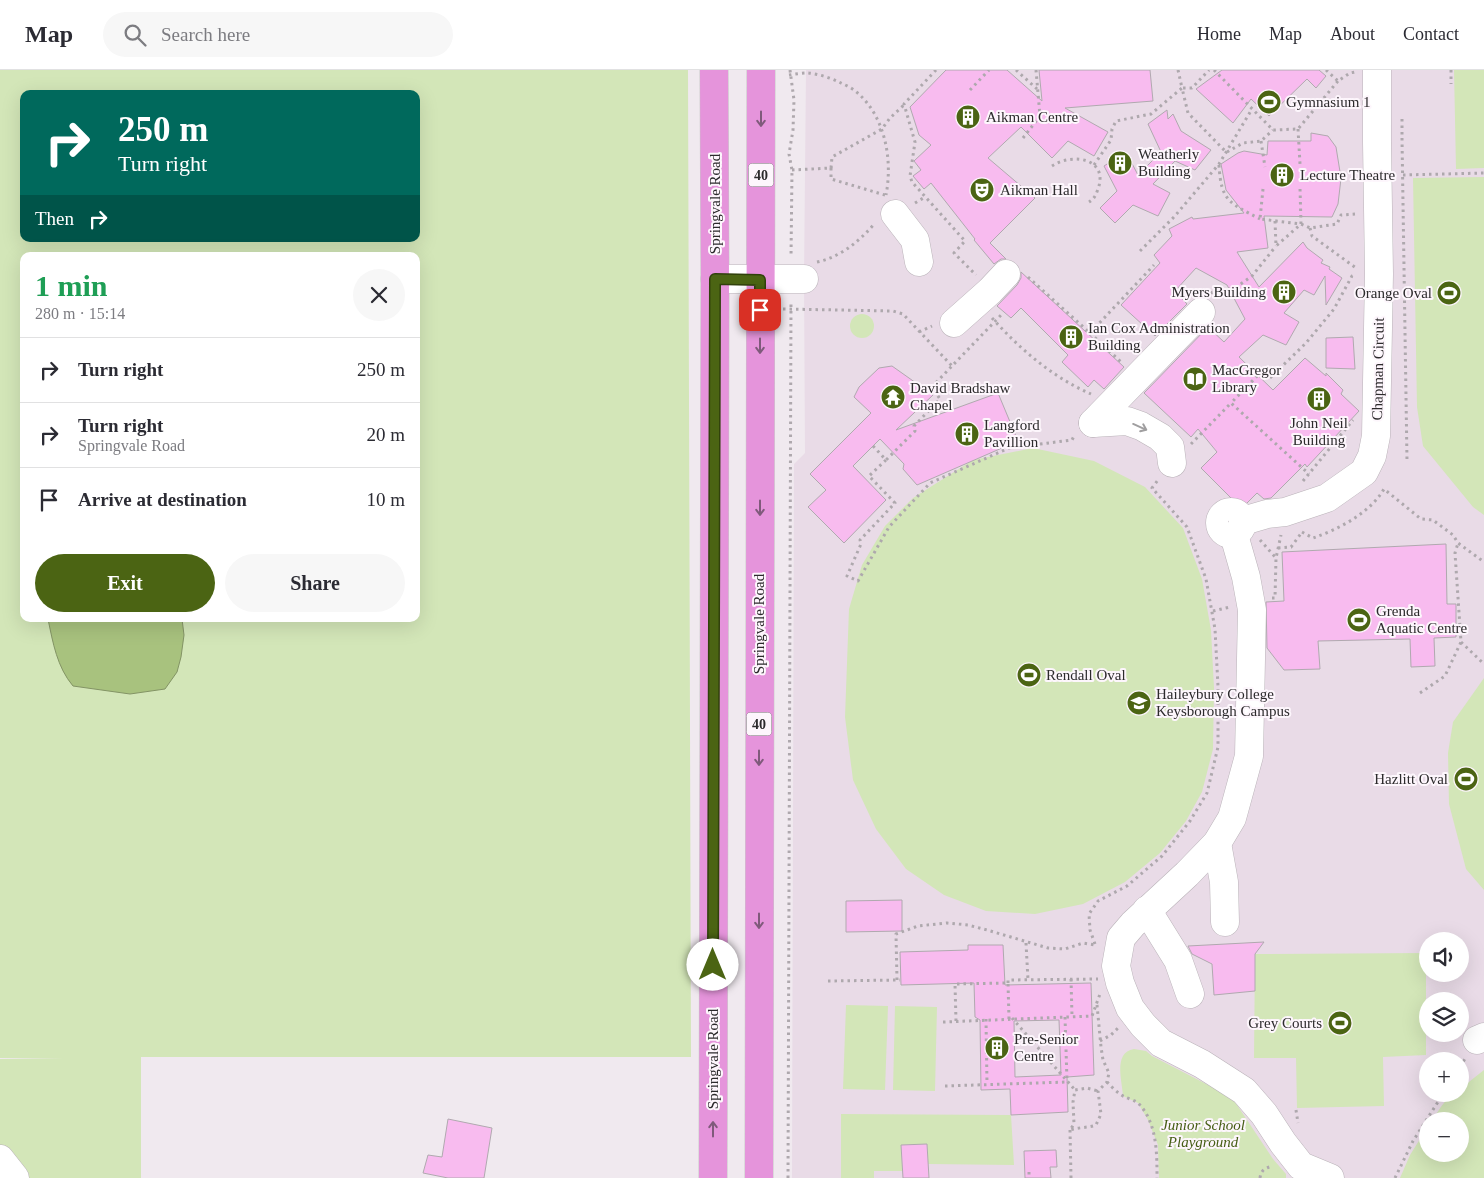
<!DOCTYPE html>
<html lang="en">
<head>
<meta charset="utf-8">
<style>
	body { margin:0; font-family:"Times New Roman",serif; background:#f7f7f7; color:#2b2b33; height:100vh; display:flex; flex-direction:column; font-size:19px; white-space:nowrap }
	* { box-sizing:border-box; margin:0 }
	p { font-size:16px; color:#7c7c81 }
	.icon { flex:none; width:28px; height:28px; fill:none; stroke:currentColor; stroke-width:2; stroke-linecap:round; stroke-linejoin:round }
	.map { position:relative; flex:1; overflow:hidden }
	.sheet { position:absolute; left:20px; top:182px; width:400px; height:370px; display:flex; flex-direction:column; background:#fff; border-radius:10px; box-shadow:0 5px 20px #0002 }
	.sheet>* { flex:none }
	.banner { position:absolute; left:20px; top:20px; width:400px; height:152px; border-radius:10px; box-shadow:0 5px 20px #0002; background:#00695c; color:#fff; overflow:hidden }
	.buttons { position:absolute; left:1419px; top:862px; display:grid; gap:10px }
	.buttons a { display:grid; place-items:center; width:50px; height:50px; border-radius:50%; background:#fff; box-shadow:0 5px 20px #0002; font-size:25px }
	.pin { position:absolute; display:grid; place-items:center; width:42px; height:42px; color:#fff; margin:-21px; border-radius:10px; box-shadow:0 2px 8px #0006 }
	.me { position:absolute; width:55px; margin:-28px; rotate:0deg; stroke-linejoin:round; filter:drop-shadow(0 0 4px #0008) }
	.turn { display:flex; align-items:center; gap:18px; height:105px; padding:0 15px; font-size:22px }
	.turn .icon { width:65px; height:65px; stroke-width:2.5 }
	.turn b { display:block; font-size:35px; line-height:42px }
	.then { display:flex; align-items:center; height:48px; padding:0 15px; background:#0003; gap:10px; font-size:19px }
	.round { display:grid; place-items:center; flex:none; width:52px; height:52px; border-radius:26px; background:#f7f7f7 }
	.summary { display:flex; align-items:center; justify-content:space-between; height:85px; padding:0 15px }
	h1 { font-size:30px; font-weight:700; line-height:38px; color:#1e9e55 }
	.cta { display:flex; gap:10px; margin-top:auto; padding:10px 15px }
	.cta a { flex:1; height:58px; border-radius:30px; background:#4b6413; color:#fff; font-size:20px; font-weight:700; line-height:58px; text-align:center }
	.cta a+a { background:#f7f7f7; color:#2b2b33 }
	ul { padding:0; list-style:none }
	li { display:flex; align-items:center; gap:15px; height:65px; padding:0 15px; border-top:1px solid #e1e1e2 }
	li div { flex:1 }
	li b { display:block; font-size:19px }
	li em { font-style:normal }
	header { display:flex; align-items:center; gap:30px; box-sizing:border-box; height:70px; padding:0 25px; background:#fff; border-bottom:1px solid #e1e1e2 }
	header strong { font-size:24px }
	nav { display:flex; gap:28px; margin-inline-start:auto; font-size:18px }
	.search { width:350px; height:45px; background:#f7f7f7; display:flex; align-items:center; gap:12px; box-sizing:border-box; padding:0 18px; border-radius:28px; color:#7c7c81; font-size:19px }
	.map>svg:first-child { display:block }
</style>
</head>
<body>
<header>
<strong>Map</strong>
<div class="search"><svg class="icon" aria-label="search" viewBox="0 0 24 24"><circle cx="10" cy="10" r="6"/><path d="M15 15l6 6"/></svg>Search here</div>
<nav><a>Home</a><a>Map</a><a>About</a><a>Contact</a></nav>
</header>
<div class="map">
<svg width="1484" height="1108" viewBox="0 0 1484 1108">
	<rect width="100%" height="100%" fill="#f0e9ef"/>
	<path fill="#e9dbe7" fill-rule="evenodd" d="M806,0H1484V1108H792L794,394L805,383L804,209ZM1428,871H1460V904H1428ZM1428,931H1460V964H1428ZM1428,991H1460V1024H1428ZM1428,1051H1460V1084H1428Z"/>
	<g fill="#d3e6b8" fill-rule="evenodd">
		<path d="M0,0H688L691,987H141V1108H0V989L63,988H0ZM24,24H416V169H24ZM24,186H416V549H24Z"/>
		<polygon points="1454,0 1484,0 1484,98 1456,99"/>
		<polygon points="1484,107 1484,445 1473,437 1423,376 1417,337 1413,108"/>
		<circle cx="862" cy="256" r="12"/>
		<polygon points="1033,378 1094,391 1145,417 1183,458 1202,509 1211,560 1214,618 1213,679 1202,722 1186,751 1160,783 1125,812 1083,834 1035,844 986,841 944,825 906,799 876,759 853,710 845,647 849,539 862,495 885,456 913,428 973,390"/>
		<polygon points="1484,608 1484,820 1466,799 1449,734 1448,683 1453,652"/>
		<polygon points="1426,883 1426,985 1383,987 1384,1036 1297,1038 1296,988 1254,988 1255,884"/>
		<polygon points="846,935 888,936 885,1020 843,1019"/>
		<polygon points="895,936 937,937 935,1021 893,1020"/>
		<path d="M1134,979L1146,981L1152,986L1212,1017L1235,1032L1273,1089L1286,1104V1108H1159L1158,1075L1148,1050L1138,1033L1123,1026C1122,1011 1113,982 1134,979Z"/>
		<path d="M1484,1000V1108H1400L1410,1085L1427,1058L1428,1084H1460V1051H1432C1439,1041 1446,1024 1460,1024V1019Z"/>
		<polygon points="841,1044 1011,1045 1014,1095 928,1094 927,1074 902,1075 902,1101 874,1101 874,1108 841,1108"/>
	</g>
	<path fill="#a8c27e" stroke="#839465" d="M48,549H182L184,565L181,587L177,602L165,619L130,624L73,616C57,597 53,573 48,549Z"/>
	<g fill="#f8bbef" stroke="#b0a9af" fill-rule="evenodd">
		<polygon points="946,0 1007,0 1042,31 1039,0 1150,0 1153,31 1065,38 1108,62 1094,86 1068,71 1052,88 1021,57 988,88 1035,128 990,173 1006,189 1001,189 994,194 974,170 975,169 931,113 924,119 913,106 921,100 914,91 931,75 919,65 910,37"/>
		<polygon points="1222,0 1319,0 1326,6 1316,18 1307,9 1269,46 1251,29 1233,53 1196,19"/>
		<polygon points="1167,40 1168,49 1173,44 1181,61 1211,80 1195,100 1175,91 1153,114 1170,123 1158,146 1133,135 1115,153 1100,138 1117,121 1104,96 1126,82 1138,105 1161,82 1148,54"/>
		<polygon points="1311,63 1328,66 1336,77 1341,108 1340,117 1338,134 1332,147 1264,146 1268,178 1237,182 1259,217 1303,172 1307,178 1323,190 1321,193 1330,197 1329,199 1342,208 1326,235 1325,206 1314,225 1304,220 1284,243 1299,252 1286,275 1263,265 1239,287 1273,320 1305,288 1326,306 1326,303 1343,320 1341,324 1359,341 1307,397 1305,394 1271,428 1264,429 1257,423 1246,434 1239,436 1201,398 1217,382 1198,359 1191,367 1144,323 1208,257 1224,272 1245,249 1227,215 1196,198 1175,221 1187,234 1155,266 1121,235 1160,193 1154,185 1172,166 1169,159 1192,147 1193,149 1244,143 1226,120 1221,94 1238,83 1244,81 1267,85 1268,71 1311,71"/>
		<polygon points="1021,202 1124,297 1104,319 1094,310 1088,317 1062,292 1068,285 1021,238 1011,248 997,236 1017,215 1021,208"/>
		<polygon points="1353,267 1355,299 1326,298 1326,268"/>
		<polygon points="892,296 933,325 896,360 998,323 1018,371 917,415 903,399 904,394 880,369 853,396 886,430 844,473 808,437 826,420 810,404 871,343 854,327 859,317 879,298"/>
		<polygon points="1446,474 1447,534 1456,534 1456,567 1434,568 1435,596 1411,597 1410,569 1318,571 1320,599 1284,600 1267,578 1266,532 1284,531 1282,482"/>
		<polygon points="902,830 902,861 846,862 846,831"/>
		<polygon points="1264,872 1255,884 1255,921 1214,925 1212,894 1192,884 1188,876"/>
		<path d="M968,875H1003L1005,915L1091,913L1094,1005L1067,1007L1068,1042L1011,1045L1010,1019L981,1020L980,950L975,947L974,913L901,915L900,882L968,880ZM1059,950L1061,1005L1015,1007L1014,951Z"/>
		<polygon points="448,1049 492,1058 484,1108 448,1108 423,1103 428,1085 442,1087"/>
		<polygon points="927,1074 929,1108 903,1108 901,1075"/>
		<polygon points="1056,1080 1057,1097 1050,1097 1051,1108 1025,1108 1024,1081"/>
	</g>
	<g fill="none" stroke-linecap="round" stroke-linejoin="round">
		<defs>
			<g id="minor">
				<polyline points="895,144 915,170 919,192"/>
				<polyline points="715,209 804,209"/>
				<polyline points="954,253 990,221 1006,204"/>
				<polyline points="1093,353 1201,242"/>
				<polyline points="1093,353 1127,351 1141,356 1160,367 1170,377 1172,393"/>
				<circle cx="1231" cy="453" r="11"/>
				<polyline points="1243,451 1267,444 1285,442 1327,428 1364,402 1372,386 1376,366 1379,204 1377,72 1377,0"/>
				<polyline points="1234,465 1246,507 1252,540 1249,686 1232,748 1217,773 1187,804 1133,854 1121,868 1116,896 1120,913 1130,938 1143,955 1161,973 1202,994 1244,1021 1264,1044 1283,1073 1301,1096 1330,1108"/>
				<polyline points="1217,773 1224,812 1225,852"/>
				<polyline points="1147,840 1178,890 1190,924"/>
				<polyline points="1477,970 1484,967"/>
				<polyline points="0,1089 15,1108"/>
			</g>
			<g id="highway">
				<polyline points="713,1108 715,209 714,0"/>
				<polyline points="759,1108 761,0"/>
			</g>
		</defs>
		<use href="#minor" stroke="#bab3b9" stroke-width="29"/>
		<use href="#highway" stroke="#c8c8c8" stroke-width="29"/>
		<g stroke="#aea8ad" stroke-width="3" stroke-dasharray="2.5 4" stroke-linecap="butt">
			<polyline points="790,0 794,30 793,60 789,84 792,100 791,187"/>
			<polyline points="936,0 904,34 915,72 910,106 912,112 965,171 954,183 976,205"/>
			<polyline points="1016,0 1037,19"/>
			<polyline points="1178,0 1182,18 1192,18 1209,0"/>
			<polyline points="1214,0 1273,60 1298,59 1338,11"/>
			<polyline points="1326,0 1338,11 1350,3 1355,2"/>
			<polyline points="1451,0 1451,14"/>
			<path d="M789,5C795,4 802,3 808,3C819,4 831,8 841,13C845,15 850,17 854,20C885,44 893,89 886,125"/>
			<polyline points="970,20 989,0"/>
			<polyline points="1402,49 1402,68"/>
			<polyline points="1298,59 1300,94"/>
			<polyline points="1023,68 1040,46 1036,0"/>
			<polyline points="1402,68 1407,391"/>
			<polyline points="1261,71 1265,97"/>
			<polyline points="1227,82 1243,73 1261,71 1273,60"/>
			<polyline points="1094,95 1111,70 1112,59 1116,51 1151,44 1182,18 1188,43 1227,83"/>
			<path d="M1219,95C1221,132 1230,133 1260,149"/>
			<path d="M1052,96C1073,82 1109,89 1098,119C1096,125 1094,129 1089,132"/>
			<polyline points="831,98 832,87 882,59 890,48 904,35"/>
			<polyline points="792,100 831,98 831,109 885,125"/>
			<polyline points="1403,105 1484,103"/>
			<polyline points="1263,119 1260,149 1301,154 1300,118"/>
			<polyline points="915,133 925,127"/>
			<polyline points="1275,151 1276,176 1301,154 1310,158 1337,154 1341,145 1355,144"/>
			<polyline points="1310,158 1312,166 1356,198"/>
			<polyline points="1140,181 1174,147 1219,94 1252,39"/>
			<path d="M817,192C840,187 859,172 875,153"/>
			<polyline points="1028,207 1090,263 1154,195"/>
			<polyline points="1210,223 1235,218 1252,206 1276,176"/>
			<polyline points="783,239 893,241 903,244 952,296"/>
			<path d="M992,248C1020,279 1052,307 1091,324"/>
			<polyline points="919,262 932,256"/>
			<polyline points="1090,263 1121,292"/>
			<polyline points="1262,301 1231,333 1309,404"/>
			<polyline points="1270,308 1306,273 1334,239 1352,206 1356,204"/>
			<polyline points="927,322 1003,243"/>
			<polyline points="1191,374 1231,333"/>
			<polyline points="873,376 886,390 915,361 914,356 940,329 932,317"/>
			<polyline points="886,390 869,406 895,433 860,470 861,474 847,506 858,511 889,457 930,413 1009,378 1072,370 1075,364"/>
			<polyline points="1303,411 1353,350"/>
			<path d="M1302,462L1313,468C1339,459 1370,443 1384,419L1421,449L1433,450L1453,465L1458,473L1484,492"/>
			<polyline points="1260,470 1276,488"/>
			<polyline points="1278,478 1291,477 1302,462"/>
			<polyline points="1272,528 1275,528 1276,488 1281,465"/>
			<polyline points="1213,541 1230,537"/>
			<polyline points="1461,572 1484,594"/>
			<polyline points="1420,623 1445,606 1461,572 1455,483 1458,473"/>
			<polyline points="1026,873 1028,910"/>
			<polyline points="1095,874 1090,860 1089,844 1098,831 1127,816 1162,786 1190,751 1207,723 1218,677 1218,616 1215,559 1206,509 1187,457 1152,418 1158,410"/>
			<polyline points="1071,909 1072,946"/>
			<polyline points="897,910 896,864 918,856 947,853 968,855 987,860 1048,878 1065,879 1083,873 1095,875"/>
			<polyline points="828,911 900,910"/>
			<polyline points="1008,913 1008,910 1098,909"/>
			<path d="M1097,935L1101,977L1103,990L1109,1003L1107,1012L1098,1021L1101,1044L1096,1055C1088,1058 1079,1057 1070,1060L1074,1054L1073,1032L1075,1020L1087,1018L1098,1021"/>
			<polyline points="1065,947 1067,1011"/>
			<polyline points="1012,948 1075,1020"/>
			<polyline points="986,949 987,1014"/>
			<polyline points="956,951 955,914 1008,913 1009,949"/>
			<polyline points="943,952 1092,946 1100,924"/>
			<polyline points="1100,971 1111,965 1119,957"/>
			<polyline points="1460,997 1466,987"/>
			<path d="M1107,1012C1112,1017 1118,1024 1125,1027C1129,1029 1135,1030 1139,1034C1157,1053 1157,1083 1157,1108"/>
			<polyline points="945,1016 1067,1012"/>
			<polyline points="1296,1040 1298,1053"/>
			<polyline points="1070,1060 1071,1108"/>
			<polyline points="1029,1102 1029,1108"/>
			<polyline points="788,1108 791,231"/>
			<path d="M1260,1108C1261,1100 1265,1098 1273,1096"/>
			<polyline points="1395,1108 1413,1071 1443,1024"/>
		</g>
		<use href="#minor" stroke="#fff" stroke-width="28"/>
		<use href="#highway" stroke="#e594db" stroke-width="28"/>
	</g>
	<defs><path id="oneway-shaft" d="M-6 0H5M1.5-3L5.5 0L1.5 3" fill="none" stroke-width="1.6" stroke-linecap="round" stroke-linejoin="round" transform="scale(1.25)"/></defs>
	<g stroke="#7f5a7b">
		<use href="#oneway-shaft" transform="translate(761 49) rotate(90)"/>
		<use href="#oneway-shaft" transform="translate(760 276) rotate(90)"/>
		<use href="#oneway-shaft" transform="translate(760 438) rotate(90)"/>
		<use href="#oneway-shaft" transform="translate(759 688) rotate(90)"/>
		<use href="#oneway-shaft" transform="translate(759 851) rotate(90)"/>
		<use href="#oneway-shaft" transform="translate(713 1059) rotate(-90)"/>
	</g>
	<use stroke="#a09fa0" href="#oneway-shaft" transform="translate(1140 357) rotate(24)"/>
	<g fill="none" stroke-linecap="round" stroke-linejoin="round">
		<defs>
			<polyline id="route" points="713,895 715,209 760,210 760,240"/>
		</defs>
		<use href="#route" stroke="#31410c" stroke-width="12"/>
		<use href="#route" stroke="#4b6413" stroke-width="9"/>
	</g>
	<defs>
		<symbol id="stadium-disc" viewBox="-11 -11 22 22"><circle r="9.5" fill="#4b6413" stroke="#fdf6fc"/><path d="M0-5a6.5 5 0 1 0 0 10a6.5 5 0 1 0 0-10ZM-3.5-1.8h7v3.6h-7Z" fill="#fff"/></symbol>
		<symbol id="building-disc" viewBox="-11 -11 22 22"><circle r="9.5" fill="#4b6413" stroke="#fdf6fc"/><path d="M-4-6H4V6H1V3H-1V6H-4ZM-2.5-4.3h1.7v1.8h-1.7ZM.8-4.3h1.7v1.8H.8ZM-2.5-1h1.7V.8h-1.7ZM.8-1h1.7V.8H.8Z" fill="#fff"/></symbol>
		<symbol id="theatre-disc" viewBox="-11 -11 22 22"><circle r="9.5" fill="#4b6413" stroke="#fdf6fc"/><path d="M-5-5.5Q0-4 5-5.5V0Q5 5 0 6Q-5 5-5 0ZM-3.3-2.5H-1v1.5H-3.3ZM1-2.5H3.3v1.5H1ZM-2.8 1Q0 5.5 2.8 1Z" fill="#fff"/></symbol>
		<symbol id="library-disc" viewBox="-11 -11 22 22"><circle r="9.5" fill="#4b6413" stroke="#fdf6fc"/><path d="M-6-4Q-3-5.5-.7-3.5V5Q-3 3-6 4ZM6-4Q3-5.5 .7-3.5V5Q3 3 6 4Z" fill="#fff"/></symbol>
		<symbol id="temple-disc" viewBox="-11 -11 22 22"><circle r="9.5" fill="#4b6413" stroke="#fdf6fc"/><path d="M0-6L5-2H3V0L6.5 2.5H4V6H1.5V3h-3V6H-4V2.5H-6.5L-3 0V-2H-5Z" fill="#fff"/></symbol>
		<symbol id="school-disc" viewBox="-11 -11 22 22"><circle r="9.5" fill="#4b6413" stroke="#fdf6fc"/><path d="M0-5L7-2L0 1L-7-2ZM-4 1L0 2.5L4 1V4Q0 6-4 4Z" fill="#fff"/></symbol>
	</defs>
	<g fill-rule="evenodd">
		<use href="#stadium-disc" x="1255" y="18" width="28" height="28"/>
		<use href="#building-disc" x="954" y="33" width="28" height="28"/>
		<use href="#building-disc" x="1106" y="79" width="28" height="28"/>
		<use href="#building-disc" x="1268" y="91" width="28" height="28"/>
		<use href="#theatre-disc" x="968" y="106" width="28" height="28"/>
		<use href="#building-disc" x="1270" y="208" width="28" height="28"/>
		<use href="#stadium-disc" x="1435" y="209" width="28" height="28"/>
		<use href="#building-disc" x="1057" y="253" width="28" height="28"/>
		<use href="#library-disc" x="1181" y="295" width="28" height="28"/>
		<use href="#temple-disc" x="879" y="313" width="28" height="28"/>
		<use href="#building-disc" x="1305" y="315" width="28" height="28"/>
		<use href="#building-disc" x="953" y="350" width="28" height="28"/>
		<use href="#stadium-disc" x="1345" y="536" width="28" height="28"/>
		<use href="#stadium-disc" x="1015" y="591" width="28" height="28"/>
		<use href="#school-disc" x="1125" y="619" width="28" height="28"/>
		<use href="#stadium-disc" x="1452" y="695" width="28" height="28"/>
		<use href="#stadium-disc" x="1326" y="939" width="28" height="28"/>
		<use href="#building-disc" x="983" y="964" width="28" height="28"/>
	</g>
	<g text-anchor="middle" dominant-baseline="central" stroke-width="4" stroke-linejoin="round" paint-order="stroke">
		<g fill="#fdf6fc" stroke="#6b676a" stroke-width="1">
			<rect x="748.5" y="93.5" width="25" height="23" rx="4"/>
			<rect x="746.5" y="642.5" width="25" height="23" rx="4"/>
		</g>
		<g font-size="14" font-weight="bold" fill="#2c2a2c">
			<text x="761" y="105">40</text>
			<text x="759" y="654">40</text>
		</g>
		<g font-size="15" fill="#2c2a2c" stroke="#fdf6fc" text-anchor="start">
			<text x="1286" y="32">Gymnasium 1</text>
			<text x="986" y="47">Aikman Centre</text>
			<text x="1138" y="84">Weatherly<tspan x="1138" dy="17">Building</tspan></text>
			<text x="1300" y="105">Lecture Theatre</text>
			<text x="1000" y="120">Aikman Hall</text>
			<text x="1266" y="222" text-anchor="end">Myers Building</text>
			<text x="1432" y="223" text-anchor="end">Orange Oval</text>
			<text x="1088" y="258">Ian Cox Administration<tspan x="1088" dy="17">Building</tspan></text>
			<text x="1212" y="300">MacGregor<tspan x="1212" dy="17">Library</tspan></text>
			<text x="910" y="318">David Bradshaw<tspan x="910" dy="17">Chapel</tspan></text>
			<text x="1319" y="353" text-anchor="middle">John Neil<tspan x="1319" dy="17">Building</tspan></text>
			<text x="984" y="355">Langford<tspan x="984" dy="17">Pavillion</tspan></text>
			<text x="1376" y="541">Grenda<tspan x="1376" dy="17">Aquatic Centre</tspan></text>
			<text x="1046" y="605">Rendall Oval</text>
			<text x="1156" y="624">Haileybury College<tspan x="1156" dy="17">Keysborough Campus</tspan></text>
			<text x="1448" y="709" text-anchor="end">Hazlitt Oval</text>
			<text x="1322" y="953" text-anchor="end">Grey Courts</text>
			<text x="1014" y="969">Pre-Senior<tspan x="1014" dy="17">Centre</tspan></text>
		</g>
		<g font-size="15" fill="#2c2a2c" stroke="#fdf6fc">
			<text transform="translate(715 134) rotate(-90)">Springvale Road</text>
			<text transform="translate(1378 299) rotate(-89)">Chapman Circuit</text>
			<text transform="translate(759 554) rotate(-90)">Springvale Road</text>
			<text transform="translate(713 989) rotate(-90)">Springvale Road</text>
		</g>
		<g font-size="15" font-style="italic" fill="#465e14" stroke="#fdf6fc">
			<text x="1203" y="1055">Junior School<tspan x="1203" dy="17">Playground</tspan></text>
		</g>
	</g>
</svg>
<div class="buttons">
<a><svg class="icon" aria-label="sound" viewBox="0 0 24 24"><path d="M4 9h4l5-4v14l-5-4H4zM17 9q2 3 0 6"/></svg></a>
<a><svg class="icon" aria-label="layers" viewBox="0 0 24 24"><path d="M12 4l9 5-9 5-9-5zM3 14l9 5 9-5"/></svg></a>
<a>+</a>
<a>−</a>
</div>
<div class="pin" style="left:760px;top:240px;background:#d93025"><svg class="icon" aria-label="arrive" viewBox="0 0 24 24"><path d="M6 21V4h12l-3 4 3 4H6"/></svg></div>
<svg class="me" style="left:713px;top:895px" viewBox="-20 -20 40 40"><circle r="19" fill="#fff"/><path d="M0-13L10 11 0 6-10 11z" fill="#4b6413"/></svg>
<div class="banner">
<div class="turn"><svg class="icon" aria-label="right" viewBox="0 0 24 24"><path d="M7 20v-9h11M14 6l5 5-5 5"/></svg><div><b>250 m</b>Turn right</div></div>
<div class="then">Then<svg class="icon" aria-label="right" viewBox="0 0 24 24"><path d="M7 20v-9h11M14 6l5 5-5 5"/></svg></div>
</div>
<section class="sheet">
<div class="summary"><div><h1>1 min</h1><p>280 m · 15:14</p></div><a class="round"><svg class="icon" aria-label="close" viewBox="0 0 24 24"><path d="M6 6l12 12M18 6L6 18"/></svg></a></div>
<ul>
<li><svg class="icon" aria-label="right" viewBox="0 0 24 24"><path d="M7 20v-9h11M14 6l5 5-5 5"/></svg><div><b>Turn right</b></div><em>250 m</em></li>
<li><svg class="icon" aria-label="right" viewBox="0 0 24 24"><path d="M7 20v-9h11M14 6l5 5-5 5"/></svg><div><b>Turn right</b><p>Springvale Road</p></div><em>20 m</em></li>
<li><svg class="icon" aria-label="arrive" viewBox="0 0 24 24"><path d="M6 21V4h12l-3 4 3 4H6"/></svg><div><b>Arrive at destination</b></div><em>10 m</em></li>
</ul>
<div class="cta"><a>Exit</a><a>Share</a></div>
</section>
</div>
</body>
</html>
